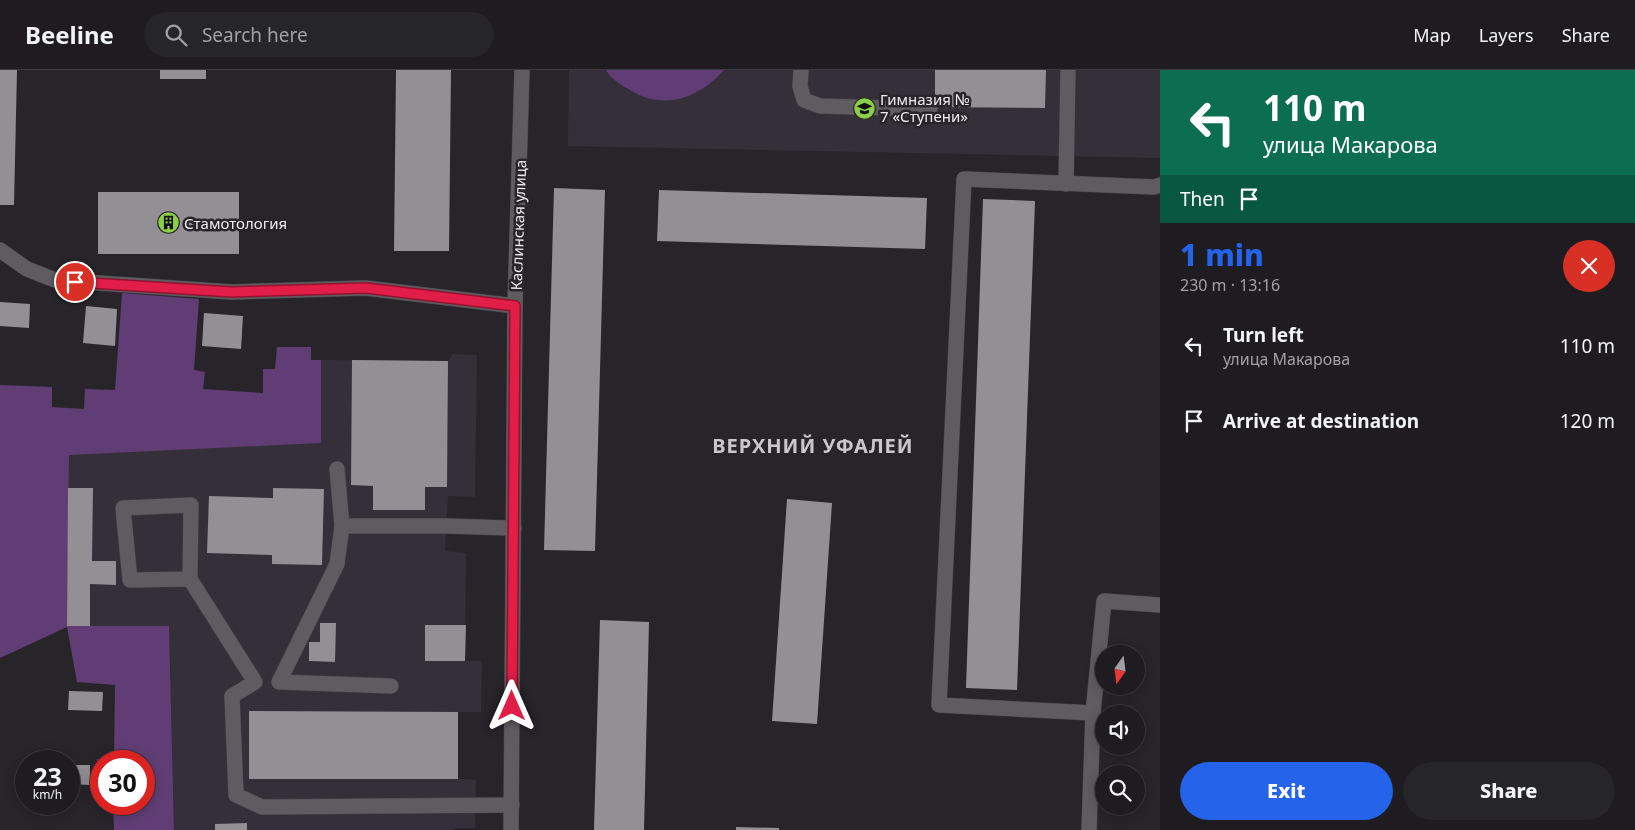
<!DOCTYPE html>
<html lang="en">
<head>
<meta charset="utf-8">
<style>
	body { margin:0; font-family:"Noto Sans",sans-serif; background:#262529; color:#f1f3f6; height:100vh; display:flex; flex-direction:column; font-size:19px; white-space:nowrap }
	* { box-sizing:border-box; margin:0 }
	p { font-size:16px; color:#a1a1a5 }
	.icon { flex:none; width:28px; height:28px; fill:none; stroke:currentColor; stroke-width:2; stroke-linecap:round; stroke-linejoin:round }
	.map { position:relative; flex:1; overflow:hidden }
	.details { display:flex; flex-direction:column; background:#1e1c20; width:475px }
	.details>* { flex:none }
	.hud { background:#0b6e4f; color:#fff; overflow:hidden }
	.needle { width:32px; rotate:194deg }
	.buttons { position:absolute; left:1095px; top:575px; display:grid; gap:10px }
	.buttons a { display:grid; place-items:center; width:50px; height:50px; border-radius:50%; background:#1e1c20; box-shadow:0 2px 12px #0003,0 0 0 1px #3c3a3e; font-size:25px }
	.speed { position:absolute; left:15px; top:680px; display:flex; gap:10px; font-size:25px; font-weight:700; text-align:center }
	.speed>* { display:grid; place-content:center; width:65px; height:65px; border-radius:50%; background:#1e1c20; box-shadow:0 2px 12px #0003,0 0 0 1px #3c3a3e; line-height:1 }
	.speed small { font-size:12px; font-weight:400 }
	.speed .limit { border:8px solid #d22; background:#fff; color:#111 }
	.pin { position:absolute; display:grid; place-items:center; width:42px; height:42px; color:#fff; margin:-21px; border:2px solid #fff; border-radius:50%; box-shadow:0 1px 5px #0007 }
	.me { position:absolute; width:55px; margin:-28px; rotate:0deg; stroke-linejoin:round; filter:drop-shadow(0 0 4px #0008) }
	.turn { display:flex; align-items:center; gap:18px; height:105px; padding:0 20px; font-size:22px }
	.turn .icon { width:65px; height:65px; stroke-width:2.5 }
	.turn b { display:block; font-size:35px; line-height:42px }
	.then { display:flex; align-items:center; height:48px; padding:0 20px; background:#0003; gap:10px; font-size:19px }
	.round { display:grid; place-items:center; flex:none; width:52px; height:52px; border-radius:26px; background:#262529 }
	.head { display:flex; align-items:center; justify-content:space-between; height:85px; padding:0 20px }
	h1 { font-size:30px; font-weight:800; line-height:38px; color:#2563eb }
	.action { display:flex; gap:10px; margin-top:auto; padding:10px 20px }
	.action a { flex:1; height:58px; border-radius:30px; background:#2563eb; color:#fff; font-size:20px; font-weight:800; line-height:58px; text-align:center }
	.action a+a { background:#262529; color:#f1f3f6 }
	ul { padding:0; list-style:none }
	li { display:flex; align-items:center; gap:15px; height:75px; padding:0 20px }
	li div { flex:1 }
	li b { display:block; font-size:19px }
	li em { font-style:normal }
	header { display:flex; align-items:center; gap:30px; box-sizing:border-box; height:70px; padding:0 25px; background:#1e1c20; border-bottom:1px solid #3c3a3e }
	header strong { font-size:24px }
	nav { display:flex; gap:28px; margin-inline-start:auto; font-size:18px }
	.search { width:350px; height:45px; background:#262529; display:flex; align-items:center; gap:12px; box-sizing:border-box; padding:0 18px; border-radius:28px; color:#a1a1a5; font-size:19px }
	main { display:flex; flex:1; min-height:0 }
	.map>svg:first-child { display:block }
</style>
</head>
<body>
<header>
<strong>Beeline</strong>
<div class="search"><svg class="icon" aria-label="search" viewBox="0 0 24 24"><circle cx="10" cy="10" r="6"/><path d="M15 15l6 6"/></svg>Search here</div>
<nav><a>Map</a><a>Layers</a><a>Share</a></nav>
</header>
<main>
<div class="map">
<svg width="1160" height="760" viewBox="0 0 1160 760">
	<rect width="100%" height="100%" fill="#28252a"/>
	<g fill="#352f39">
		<polygon points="569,0 1160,0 1160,88 568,76"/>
		<polygon points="453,284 477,285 475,427 448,426 445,481 466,483 465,591 482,591 481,642 458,642 458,709 476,710 475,758 454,758 454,760 174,760 169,556 67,556 69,384 321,373 321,290 448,291"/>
	</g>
	<g fill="#603e75">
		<path d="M606,0H724C699,28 664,41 630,20C621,15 611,9 606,0Z"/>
		<polygon points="122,223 199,229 194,300 205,302 203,319 263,323 263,299 275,299 277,277 311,277 311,290 321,290 321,373 69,385 67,556 169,556 174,760 114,760 113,734 144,734 144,691 101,691 101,714 98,714 97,689 114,688 115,615 77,612 67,557 0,588 0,315 52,317 52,337 84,339 85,319 115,320"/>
	</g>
	<g fill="#938f95">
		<polygon points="0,0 17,0 14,135 0,135"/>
		<rect x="160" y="0" width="46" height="9"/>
		<polygon points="396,0 451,0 449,181 394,181"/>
		<polygon points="935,0 1046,0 1045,38 935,37"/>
		<polygon points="554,118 605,120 595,481 544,480"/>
		<polygon points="659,120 927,128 925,179 657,171"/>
		<rect x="98" y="122" width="141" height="62"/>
		<polygon points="983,129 1035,131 1017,620 966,618"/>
		<polygon points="0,232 30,234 29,258 0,256"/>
		<polygon points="86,236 117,239 115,276 83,273"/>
		<polygon points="204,243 243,246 241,279 202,276"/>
		<polygon points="352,290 448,291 447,417 425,417 425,440 373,440 373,416 351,415"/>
		<polygon points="68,418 93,418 92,491 116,491 116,515 90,514 90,556 67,556"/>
		<polygon points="273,418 324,419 322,495 272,494 272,485 207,483 209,426 273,428"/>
		<polygon points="787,429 832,433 817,654 772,651"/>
		<polygon points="600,550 649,552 644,760 594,760"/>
		<polygon points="320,553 336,553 335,592 309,591 309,572 320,572"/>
		<polygon points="425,555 466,555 465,591 425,591"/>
		<polygon points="69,621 103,622 102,641 68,640"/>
		<polygon points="249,641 458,642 458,709 249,709"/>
		<polygon points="69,695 90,695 90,715 69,714"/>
		<polygon points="247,753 247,760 215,760 215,754"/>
		<polygon points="736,757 779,758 779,760 736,760"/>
	</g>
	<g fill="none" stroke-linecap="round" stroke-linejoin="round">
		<defs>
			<g id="minor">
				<polyline points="801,0 800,16 804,30 820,36 930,39"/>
				<polyline points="1066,114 1068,0"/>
				<polyline points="0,180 27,199 55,210 232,222 366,218 515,236"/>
				<polyline points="337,399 342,456"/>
				<polyline points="190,509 130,510 123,438 191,435 190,509 255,612 232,626 236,725 262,737 512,735"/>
				<polyline points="391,616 279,612 337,494 342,456 446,456 514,458"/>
				<polyline points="1093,643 939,635 964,109 1154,117 1160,115"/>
				<polyline points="511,760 515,236 522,0"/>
				<polyline points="1089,760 1093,643 1104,531 1160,535"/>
			</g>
		</defs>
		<use href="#minor" stroke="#454347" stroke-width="16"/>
		<use href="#minor" stroke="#5f5c61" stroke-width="15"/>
	</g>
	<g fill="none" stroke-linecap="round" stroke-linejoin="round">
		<defs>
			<polyline id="route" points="75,212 232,222 366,218 515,236 512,636"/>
		</defs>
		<use href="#route" stroke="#92132f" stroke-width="12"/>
		<use href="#route" stroke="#e11d48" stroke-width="9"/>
	</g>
	<defs>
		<symbol id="school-disc" viewBox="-11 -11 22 22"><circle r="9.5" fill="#8cce45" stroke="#28252a"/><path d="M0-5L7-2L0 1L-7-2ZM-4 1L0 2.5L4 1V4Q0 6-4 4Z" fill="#111"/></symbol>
		<symbol id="building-disc" viewBox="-11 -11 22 22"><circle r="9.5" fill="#8cce45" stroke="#28252a"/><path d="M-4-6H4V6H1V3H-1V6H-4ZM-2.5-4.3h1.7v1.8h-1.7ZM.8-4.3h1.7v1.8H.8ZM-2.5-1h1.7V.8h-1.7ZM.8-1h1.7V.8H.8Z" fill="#111"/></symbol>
	</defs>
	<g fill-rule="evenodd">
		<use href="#school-disc" x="852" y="26" width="25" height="25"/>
		<use href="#building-disc" x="156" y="140" width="25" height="25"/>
	</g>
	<g text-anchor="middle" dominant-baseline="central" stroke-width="5" stroke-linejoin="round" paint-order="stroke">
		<g font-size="15" fill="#edebee" stroke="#28252a" text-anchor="start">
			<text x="880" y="29">Гимназия №<tspan x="880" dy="17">7 «Ступени»</tspan></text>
			<text x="184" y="153">Стамотология</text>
		</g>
		<g font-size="15" fill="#edebee" stroke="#28252a">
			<text transform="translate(518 155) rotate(-88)">Каслинская улица</text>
		</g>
		<g font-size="20" font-weight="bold" letter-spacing="1" fill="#cac6cc" stroke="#28252a">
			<text x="813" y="375">ВЕРХНИЙ УФАЛЕЙ</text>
		</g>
	</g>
</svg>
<div class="buttons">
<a><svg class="needle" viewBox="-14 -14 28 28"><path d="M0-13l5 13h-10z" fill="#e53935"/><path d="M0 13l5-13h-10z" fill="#a1a1a5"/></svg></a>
<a><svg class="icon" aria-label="sound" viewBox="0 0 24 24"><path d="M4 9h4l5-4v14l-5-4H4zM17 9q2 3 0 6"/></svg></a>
<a><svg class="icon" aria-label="search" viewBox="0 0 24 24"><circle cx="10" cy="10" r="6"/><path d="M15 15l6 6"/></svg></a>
</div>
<div class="speed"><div>23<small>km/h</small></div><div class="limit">30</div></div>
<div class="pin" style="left:75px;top:212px;background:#d93025"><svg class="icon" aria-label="arrive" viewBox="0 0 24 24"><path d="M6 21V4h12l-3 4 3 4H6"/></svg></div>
<svg class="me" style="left:512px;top:636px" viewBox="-20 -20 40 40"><path d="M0-17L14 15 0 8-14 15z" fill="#e11d48" stroke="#fff" stroke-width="4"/></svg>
</div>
<section class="details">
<div class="hud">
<div class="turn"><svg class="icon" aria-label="left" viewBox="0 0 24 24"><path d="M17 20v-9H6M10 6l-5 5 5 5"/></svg><div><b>110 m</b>улица Макарова</div></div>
<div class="then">Then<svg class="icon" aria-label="arrive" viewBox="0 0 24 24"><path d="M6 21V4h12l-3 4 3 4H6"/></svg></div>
</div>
<div class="head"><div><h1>1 min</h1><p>230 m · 13:16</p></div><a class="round" style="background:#d93025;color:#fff"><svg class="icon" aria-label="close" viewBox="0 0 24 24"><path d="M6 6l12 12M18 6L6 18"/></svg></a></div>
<ul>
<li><svg class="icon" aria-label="left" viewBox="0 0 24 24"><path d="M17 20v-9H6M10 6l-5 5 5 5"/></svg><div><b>Turn left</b><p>улица Макарова</p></div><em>110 m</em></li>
<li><svg class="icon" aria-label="arrive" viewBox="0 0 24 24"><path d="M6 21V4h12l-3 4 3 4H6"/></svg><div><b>Arrive at destination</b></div><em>120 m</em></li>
</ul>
<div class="action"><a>Exit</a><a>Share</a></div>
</section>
</main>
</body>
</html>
